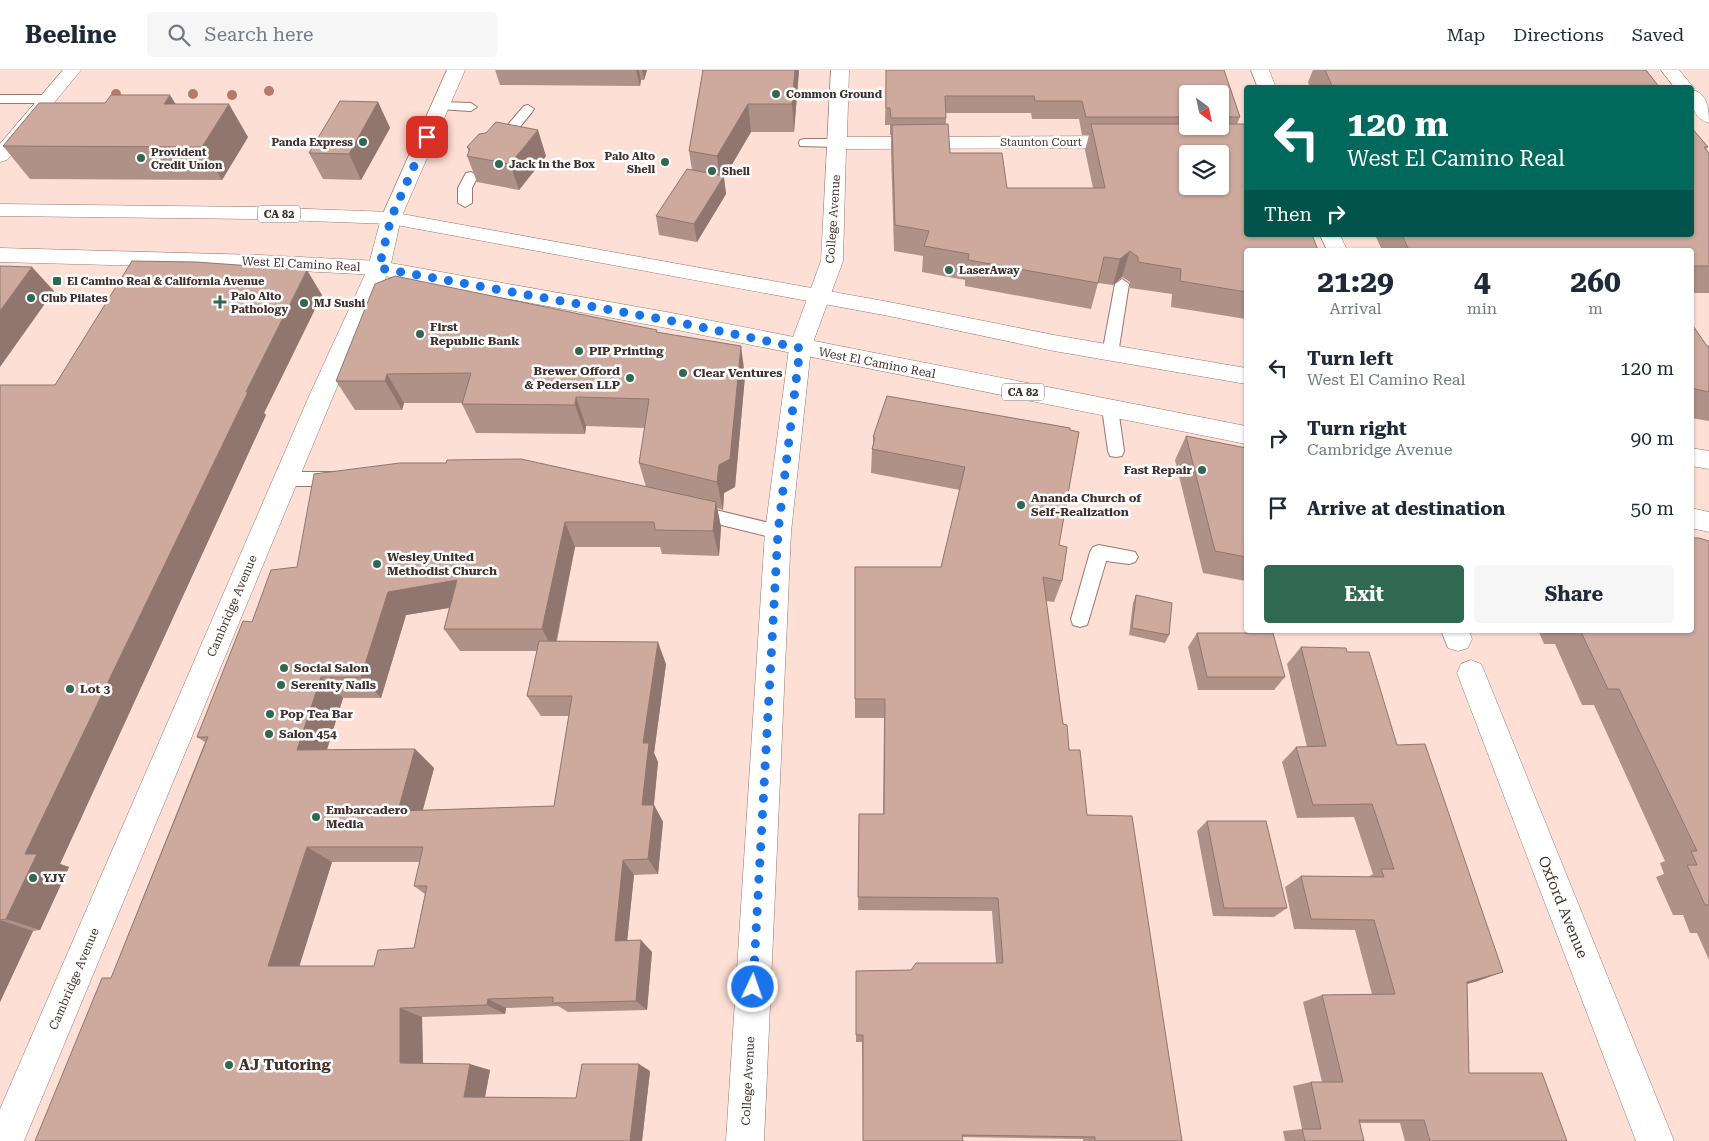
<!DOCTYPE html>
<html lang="en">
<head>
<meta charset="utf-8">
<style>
	body { margin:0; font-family:"Roboto Serif",serif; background:#f6f6f7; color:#1f2937; height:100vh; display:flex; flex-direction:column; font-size:19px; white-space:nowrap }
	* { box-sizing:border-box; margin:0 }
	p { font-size:16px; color:#747a83 }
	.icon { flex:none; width:28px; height:28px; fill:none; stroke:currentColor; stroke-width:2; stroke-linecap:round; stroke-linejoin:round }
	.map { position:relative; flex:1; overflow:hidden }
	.side { position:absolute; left:1244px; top:178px; width:450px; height:385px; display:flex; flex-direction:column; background:#fff; border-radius:5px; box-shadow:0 1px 4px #0004 }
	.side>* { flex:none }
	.guide { position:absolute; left:1244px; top:15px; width:450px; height:152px; border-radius:5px; box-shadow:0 1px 4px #0004; background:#00695c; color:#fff; overflow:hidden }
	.needle { width:32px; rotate:147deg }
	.controls { position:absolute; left:1179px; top:15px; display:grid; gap:10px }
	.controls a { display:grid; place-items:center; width:50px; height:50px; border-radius:5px; background:#fff; box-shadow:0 1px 4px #0004; font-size:25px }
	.pin { position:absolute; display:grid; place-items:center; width:42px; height:42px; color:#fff; margin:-21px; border-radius:10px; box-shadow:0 2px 8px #0006 }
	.me { position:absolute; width:55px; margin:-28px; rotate:3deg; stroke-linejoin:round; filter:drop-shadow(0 0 4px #0008) }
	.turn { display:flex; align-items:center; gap:18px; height:105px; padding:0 20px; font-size:22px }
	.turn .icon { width:65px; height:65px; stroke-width:2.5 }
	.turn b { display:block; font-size:35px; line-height:42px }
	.then { display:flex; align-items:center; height:48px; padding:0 20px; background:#0003; gap:10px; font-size:19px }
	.eta { display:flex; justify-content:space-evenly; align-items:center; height:85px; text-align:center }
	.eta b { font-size:30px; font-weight:700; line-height:35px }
	.cta { display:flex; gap:10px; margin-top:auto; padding:10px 20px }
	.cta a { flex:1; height:58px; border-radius:5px; background:#2f6952; color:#fff; font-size:20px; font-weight:700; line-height:58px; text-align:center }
	.cta a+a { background:#f6f6f7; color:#1f2937 }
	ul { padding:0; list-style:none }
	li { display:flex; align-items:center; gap:15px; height:70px; padding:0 20px }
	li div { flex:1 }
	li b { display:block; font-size:19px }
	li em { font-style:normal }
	header { display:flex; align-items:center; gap:30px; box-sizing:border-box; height:70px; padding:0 25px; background:#fff; border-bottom:1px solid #e0e1e3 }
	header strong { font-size:24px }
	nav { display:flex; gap:28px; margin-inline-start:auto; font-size:18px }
	.search { width:350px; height:45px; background:#f6f6f7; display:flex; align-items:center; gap:12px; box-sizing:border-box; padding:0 18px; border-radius:5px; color:#747a83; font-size:19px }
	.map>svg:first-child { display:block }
</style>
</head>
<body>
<header>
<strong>Beeline</strong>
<div class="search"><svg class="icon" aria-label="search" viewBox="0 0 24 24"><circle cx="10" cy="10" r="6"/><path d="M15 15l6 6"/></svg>Search here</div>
<nav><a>Map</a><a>Directions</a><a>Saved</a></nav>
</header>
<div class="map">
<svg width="1709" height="1071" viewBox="0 0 1709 1071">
	<rect width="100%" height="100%" fill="#fedfd6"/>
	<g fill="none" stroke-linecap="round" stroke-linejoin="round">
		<defs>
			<g id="lane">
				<polygon points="0,25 48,25 54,29 48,33 0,33"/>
				<polygon points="441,32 471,33 477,37 471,41 437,39 435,36 437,33"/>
				<polygon points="528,35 534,39 532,42 503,78 493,78 492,75 493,72 524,36"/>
				<polygon points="805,69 837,69 843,73 837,77 800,76 799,73 800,70"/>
				<polygon points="471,102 478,106 472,118 472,133 465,137 458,133 458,118 466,103"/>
				<polygon points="1122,209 1129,214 1118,284 1116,288 1104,288 1102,284 1115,214"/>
				<polygon points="1110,332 1116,334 1118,338 1124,381 1122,386 1116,387 1110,386 1108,381 1102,338 1104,334"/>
				<polygon points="285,402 339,402 345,404 348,409 345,414 339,416 285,416 279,414 276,409 279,404"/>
				<polygon points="695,435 778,455 784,457 787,462 784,467 778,469 689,447 686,442 689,437"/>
				<polygon points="1099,475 1135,482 1138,487 1135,492 1129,494 1106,491 1089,549 1087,555 1080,557 1073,555 1071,549 1090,482 1093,477"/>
			</g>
			<g id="street">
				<polygon points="447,0 465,0 401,148 398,153 391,154 384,153 381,148"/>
				<polygon points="831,0 849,0 847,67 1125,66 1132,68 1134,72 1132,76 1125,78 846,79 843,191 811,278 791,462 764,1071 726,1071 765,462 789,278 821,191"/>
				<polygon points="1251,0 1269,0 1276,18 1258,18"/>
				<polygon points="1320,165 1340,165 1347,180 1327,180"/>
				<polygon points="1441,560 1469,560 1472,569 1468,578 1458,581 1448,578"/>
				<polygon points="1471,590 1481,594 1485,603 1674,1071 1636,1071 1457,603 1461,594"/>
			</g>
			<g id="secondary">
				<polygon points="63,0 81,0 7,90 0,92 0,74"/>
				<path d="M1661,0H1679L1694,18L1693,20C1708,24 1709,40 1709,53C1692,48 1691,32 1691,18H1675Z"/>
				<polygon points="391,142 398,143 401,148 390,198 334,324 24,1071 0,1071 0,1039 310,324 368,198 381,148 384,143"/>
			</g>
			<g id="primary">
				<polygon points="0,134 254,137 391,142 889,232 1054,265 1246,298 1246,314 1054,281 889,246 391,154 254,149 0,146"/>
				<polygon points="0,178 260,185 379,191 672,243 1246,356 1246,374 672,259 379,205 260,199 0,192"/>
				<polygon points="1691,378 1709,381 1709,399 1691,396"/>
				<polygon points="1691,438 1709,442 1709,462 1691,458"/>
			</g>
		</defs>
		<use href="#lane" stroke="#99776c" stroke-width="2"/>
		<use href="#street" stroke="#99776c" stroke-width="1"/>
		<use href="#secondary" stroke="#99776c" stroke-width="1"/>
		<use href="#primary" stroke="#99776c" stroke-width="1"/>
		<use href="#lane" fill="#fff" fill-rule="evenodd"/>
		<use href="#street" fill="#fff" fill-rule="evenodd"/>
		<use href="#secondary" fill="#fff" fill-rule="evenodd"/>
		<use href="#primary" fill="#fff" fill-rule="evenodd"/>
	</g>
	<g fill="#b67a66">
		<circle cx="269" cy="21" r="5"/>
		<circle cx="116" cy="24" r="5"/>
		<circle cx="193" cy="24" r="5"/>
		<circle cx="232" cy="25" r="5"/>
	</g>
	<g fill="#b09188" fill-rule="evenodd">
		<polygon points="495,0 647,0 644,10 641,10 640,16 500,15"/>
		<polygon points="703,0 799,0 794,62 751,62 724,108 726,124 697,172 659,165 656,146 692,100 689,81"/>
		<path d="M886,0H1224L1240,47L1237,54L1246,180V249L1171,237L1172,224L1130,218V212L1122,207L1113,215L1098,213L1091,239L965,216V210L922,202L923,186L894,181L891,81V65H890V55H885ZM1188,24H1220V56H1188ZM946,43H1031L1032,49H1079L1082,65H1089L1085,80L1093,118H1007L950,83L946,54Z"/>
		<polygon points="1313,0 1646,0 1660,18 1310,18 1308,12"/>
		<polygon points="378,32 390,58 361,110 323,109 309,83"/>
		<polygon points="175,34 248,67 222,110 30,109 3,76"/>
		<polygon points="1691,57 1708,77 1706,79 1709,83 1709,223 1691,223 1691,180 1382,180 1375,165 1691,165"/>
		<polygon points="467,77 546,86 519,120 477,112 467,86 469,82"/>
		<polygon points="322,225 264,343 266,345 60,794 69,797 40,860 33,861 0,932 0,315 55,315"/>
		<polygon points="1691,253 1707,276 1709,276 1709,351 1691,348"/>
		<path d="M657,260V262L745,306L735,417L724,423L723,440L717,438L721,457L719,486L662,484L660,477H575L557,571L666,594L654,683L658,692L654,735L663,752L658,804L634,805L627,870L652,882L647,940L568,942L558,936L506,938L505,944L422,947L423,993L490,1000L485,1027L576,1028L650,1001L642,1071H35L111,908L205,672L197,667L252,552L297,497L646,417L639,393L645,358L586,356L585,364L476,363L462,334V333H404L402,340H355L336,311ZM449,538L444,559L460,581H537L527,626L541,646H569L554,736L423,740L434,698L415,679L327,680L343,628H381L406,545ZM332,792H420L414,816L425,824L414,878L374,896H299Z"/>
		<polygon points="887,326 1059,475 1062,511 1054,532 1046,531 1063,654 1087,745 1182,1071 1083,1071 1083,1069 962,1067 963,1071 863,1071 862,972 856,972 856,901 911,900 996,893 992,841 858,840 859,744 883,744 884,648 855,648 855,497 941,497 960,420 871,403 872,379 873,375 873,367"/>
		<polygon points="1186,366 1246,378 1246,511 1203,503 1175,390"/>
		<polygon points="1709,471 1709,890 1697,863 1690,863 1683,845 1673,845 1656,807 1664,804 1660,793 1665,791 1594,635 1582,635 1555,574 1544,574 1538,560 1691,560"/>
		<polygon points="1136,525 1169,565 1165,573 1129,565 1133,533"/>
		<polygon points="1197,563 1285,607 1274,620 1198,620 1188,577"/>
		<polygon points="1301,577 1347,582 1397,675 1478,911 1467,914 1469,1003 1567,1071 1405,1071 1400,1053 1360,1053 1364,1071 1285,1071 1283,1061 1302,1059 1293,1016 1311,1012 1322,1012 1303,932 1322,925 1372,924 1355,860 1294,859 1285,817 1301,806 1368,807 1373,804 1354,747 1297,748 1282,692 1296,677 1307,677 1287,594"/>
		<polygon points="1207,751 1287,838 1274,847 1213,846 1197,761"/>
	</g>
	<g fill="#90766f">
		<polygon points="636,0 639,0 641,10 640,16"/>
		<polygon points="642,0 647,0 644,10"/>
		<polygon points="795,0 799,0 794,62 792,34"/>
		<polygon points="170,25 191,58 164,34"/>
		<polygon points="378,32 390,58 361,110 349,84"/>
		<polygon points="229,34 248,67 222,110 202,77"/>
		<polygon points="748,34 751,62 724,108 726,124 697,172 694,154 720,112 717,86"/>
		<polygon points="538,60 546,86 519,120 510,94"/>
		<polygon points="1130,181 1122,207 1113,215 1120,189"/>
		<polygon points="32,197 54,221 0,297 0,241"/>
		<polygon points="307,200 322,225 264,343 266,345 60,794 69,797 40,860 6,849 25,784 246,322"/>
		<polygon points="741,276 745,306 735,417 724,423 723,440 717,412 719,395"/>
		<polygon points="387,304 404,333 402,340 385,311"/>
		<polygon points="576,327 586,356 585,364 575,335"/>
		<polygon points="716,432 721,457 719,486 713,461"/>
		<polygon points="565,452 575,477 554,581 542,559"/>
		<polygon points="457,510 472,534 406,545 381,628 361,607 388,522"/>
		<polygon points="658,572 666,594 654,683 658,692 652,752 642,735 643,673"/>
		<polygon points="321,607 343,628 321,698 297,680"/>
		<polygon points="415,679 434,698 418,757 398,741"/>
		<polygon points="654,735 663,752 658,804 648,789"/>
		<polygon points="307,777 332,792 296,907 268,896"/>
		<polygon points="623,790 634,805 626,882 615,871"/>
		<polygon points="0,850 33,861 0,932"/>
		<polygon points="641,870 652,882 647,940 636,931"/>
		<polygon points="1503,902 1478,911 1443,920 1467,912"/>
		<polygon points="488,929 506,938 505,944 487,935"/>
		<polygon points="400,938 422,947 423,999 400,993"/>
		<polygon points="470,994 490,1000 484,1032 464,1027"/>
		<polygon points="639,994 650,1001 642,1071 630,1071"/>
	</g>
	<g fill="#cda99e" stroke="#90766f" fill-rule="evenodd">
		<polygon points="703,0 795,0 792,34 748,34 717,86 689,81"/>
		<polygon points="886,0 1224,0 1240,47 1220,47 1220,24 1188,24 1188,47 1086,47 1082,31 1035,31 1034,26 945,26 946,48 891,48 890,38 886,38"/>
		<polygon points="1325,0 1646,0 1660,18 1333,18"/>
		<polygon points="111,25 170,25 164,34 229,34 202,77 3,76 39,33 105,33"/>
		<polygon points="340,31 378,32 349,84 309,83"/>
		<polygon points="496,52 538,60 510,94 467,86 470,79 467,77 479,64 486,63"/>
		<path d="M948,54L950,83H1002L1007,118H1105L1091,54H1188V56H1220V54H1246V165H1312L1318,180H1246V222L1180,211L1181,199L1138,192V187L1130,181L1120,189L1104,187L1098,213L968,190L969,184L924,176L929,161L895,155L892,55ZM1188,84H1220V116H1188Z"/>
		<polygon points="1691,57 1708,77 1704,77 1709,83 1709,196 1691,196 1691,180 1409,180 1402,165 1691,165"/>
		<polygon points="687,99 724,106 694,154 656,146"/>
		<polygon points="132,191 196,192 307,200 246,322 248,322 25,784 37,784 6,849 0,850 0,315 55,315"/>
		<polygon points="0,196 32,197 0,241"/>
		<polygon points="395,206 657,260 656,262 741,276 730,389 719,395 717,412 639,393 649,329 576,327 575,335 462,334 471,303 387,304 385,311 336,311 375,214"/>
		<polygon points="1691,253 1707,276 1709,276 1709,322 1691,318"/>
		<polygon points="887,326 1070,358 1070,360 1079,362 1059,475 1067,477 1062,511 1043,507 1063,654 1067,655 1069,680 1080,680 1087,745 1132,746 1182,1071 1095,1071 1095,1067 962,1065 963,1071 863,1071 863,965 856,965 856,901 911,900 916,893 1003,893 998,828 858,827 859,744 884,744 885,629 855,629 855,497 941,497 965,397 872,379 875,368 873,367"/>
		<polygon points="1186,366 1246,378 1246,487 1215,481"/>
		<path d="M521,389L716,432L713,461L655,460L654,452H565L542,559H444L457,510L388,522L361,607H321L297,680L415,679L398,741L554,736L572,626H527L539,571L658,572L643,673H649L642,735H654L648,789L623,790L615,871L641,870L636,931L553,933V927L488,929L487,935L400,938V993L470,994L464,1027L576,1028L582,994H639L630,1071H35L102,908H111L208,667H197L243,551L252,552L271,500L297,497L314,404L400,393H446L447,390ZM307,777H423L414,816H427L414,878L378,880L374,896H268Z"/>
		<polygon points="1691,468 1699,468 1709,471 1709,835 1705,835 1687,795 1697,795 1691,781 1697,781 1619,619 1608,619 1580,560 1691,560"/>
		<polygon points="1136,525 1172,533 1169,565 1132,558"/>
		<polygon points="1197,563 1273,563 1285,607 1207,607"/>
		<polygon points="1301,577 1346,578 1347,582 1369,582 1397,675 1425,674 1503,902 1467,912 1469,1003 1542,1003 1567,1071 1430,1071 1424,1050 1359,1050 1364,1071 1305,1071 1302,1059 1321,1059 1311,1012 1343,1012 1322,925 1395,924 1374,850 1311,849 1301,806 1384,807 1381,799 1394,799 1372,734 1313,735 1296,677 1326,676"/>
		<polygon points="1207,751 1266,751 1287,838 1224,838"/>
	</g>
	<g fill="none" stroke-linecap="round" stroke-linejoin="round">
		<polyline stroke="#1a73e8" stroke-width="9" stroke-dasharray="0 16.2" points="427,67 391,148 379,198 672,251 800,278 778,462 753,917"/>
	</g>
	<g fill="#2f6952" stroke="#fff" stroke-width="2">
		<circle cx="776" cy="24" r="5"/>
		<circle cx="363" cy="72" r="5"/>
		<circle cx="141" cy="88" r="5"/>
		<circle cx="665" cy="92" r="5"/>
		<circle cx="499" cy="94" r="5"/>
		<circle cx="712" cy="101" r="5"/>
		<circle cx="949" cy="200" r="5"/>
		<rect x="52" y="206" width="10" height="10" rx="2.5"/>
		<circle cx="31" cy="228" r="5"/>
		<path d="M217.5 224.5h5v5h5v5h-5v5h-5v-5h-5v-5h5z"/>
		<circle cx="304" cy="233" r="5"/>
		<circle cx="420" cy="264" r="5"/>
		<circle cx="579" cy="281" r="5"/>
		<circle cx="683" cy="303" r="5"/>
		<circle cx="630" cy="308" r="5"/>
		<circle cx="1202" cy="400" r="5"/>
		<circle cx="1021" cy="435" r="5"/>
		<circle cx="377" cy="494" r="5"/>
		<circle cx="284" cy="598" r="5"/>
		<circle cx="281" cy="615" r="5"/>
		<circle cx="70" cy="619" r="5"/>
		<circle cx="270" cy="644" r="5"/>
		<circle cx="269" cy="664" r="5"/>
		<circle cx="316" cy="747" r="5"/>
		<circle cx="33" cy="808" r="5"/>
		<circle cx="229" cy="995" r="5"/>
	</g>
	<g text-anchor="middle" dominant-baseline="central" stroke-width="5" stroke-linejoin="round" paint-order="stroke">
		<g font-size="11" font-weight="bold" fill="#40312d" stroke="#fff" text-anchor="start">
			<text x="786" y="24">Common Ground</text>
			<text x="353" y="72" text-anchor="end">Panda Express</text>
			<text x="151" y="82">Provident<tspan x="151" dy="13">Credit Union</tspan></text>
			<text x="655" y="86" text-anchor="end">Palo Alto<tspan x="655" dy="13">Shell</tspan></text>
			<text x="509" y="94">Jack in the Box</text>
			<text x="722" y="101">Shell</text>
			<text x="959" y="200">LaserAway</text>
			<text x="67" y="211">El Camino Real &amp; California Avenue</text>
			<text x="231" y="226">Palo Alto<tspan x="231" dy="13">Pathology</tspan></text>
			<text x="41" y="228">Club Pilates</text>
			<text x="314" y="233">MJ Sushi</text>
		</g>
		<g font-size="11" fill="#40312d" stroke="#fff">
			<text x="1041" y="72">Staunton Court</text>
		</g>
		<g fill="#fff" stroke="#796f6c" stroke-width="1">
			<rect x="258" y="135.5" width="42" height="17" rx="4"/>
			<rect x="1002" y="313.5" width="42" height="17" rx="4"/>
		</g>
		<g font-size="11" font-weight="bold" fill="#40312d">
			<text x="279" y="144">CA 82</text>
			<text x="1023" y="322">CA 82</text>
		</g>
		<g font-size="12" fill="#40312d" stroke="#fff">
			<text transform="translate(833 149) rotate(-86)">College Avenue</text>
			<text transform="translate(301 194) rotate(3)">West El Camino Real</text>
			<text transform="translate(877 293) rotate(11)">West El Camino Real</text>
			<text transform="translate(232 536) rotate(-67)">Cambridge Avenue</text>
			<text transform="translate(74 909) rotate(-67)">Cambridge Avenue</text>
			<text transform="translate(748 1011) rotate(-87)">College Avenue</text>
		</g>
		<g font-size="12" font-weight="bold" fill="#40312d" stroke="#fff" text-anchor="start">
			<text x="430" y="257">First<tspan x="430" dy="14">Republic Bank</tspan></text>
			<text x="589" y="281">PIP Printing</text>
			<text x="620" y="301" text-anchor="end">Brewer Offord<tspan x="620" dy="14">&amp; Pedersen LLP</tspan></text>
			<text x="693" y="303">Clear Ventures</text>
			<text x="1192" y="400" text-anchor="end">Fast Repair</text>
			<text x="1031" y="428">Ananda Church of<tspan x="1031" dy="14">Self-Realization</tspan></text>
			<text x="387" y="487">Wesley United<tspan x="387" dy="14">Methodist Church</tspan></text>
			<text x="294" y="598">Social Salon</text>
			<text x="291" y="615">Serenity Nails</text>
			<text x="80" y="619">Lot 3</text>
			<text x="280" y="644">Pop Tea Bar</text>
			<text x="279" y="664">Salon 454</text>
			<text x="326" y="740">Embarcadero<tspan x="326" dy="14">Media</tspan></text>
			<text x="43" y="808">YJY</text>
		</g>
		<g font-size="15" fill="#40312d" stroke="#fff">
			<text transform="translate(1563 837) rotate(68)">Oxford Avenue</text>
		</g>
		<g font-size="15" font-weight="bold" fill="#40312d" stroke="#fff" text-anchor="start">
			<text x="239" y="995">AJ Tutoring</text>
		</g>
	</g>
</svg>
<div class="controls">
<a><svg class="needle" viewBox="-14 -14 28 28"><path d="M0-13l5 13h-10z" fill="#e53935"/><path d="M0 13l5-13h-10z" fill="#747a83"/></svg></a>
<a><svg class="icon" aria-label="layers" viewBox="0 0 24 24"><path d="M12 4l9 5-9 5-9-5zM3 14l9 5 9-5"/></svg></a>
</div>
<div class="pin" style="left:427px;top:67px;background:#d93025"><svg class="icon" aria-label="arrive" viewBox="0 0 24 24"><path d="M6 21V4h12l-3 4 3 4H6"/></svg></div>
<svg class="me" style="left:753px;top:917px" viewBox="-20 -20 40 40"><circle r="17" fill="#1a73e8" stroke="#fff" stroke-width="3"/><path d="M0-11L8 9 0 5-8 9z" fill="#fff"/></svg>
<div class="guide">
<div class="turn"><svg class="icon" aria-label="left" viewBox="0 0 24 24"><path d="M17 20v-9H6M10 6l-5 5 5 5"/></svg><div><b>120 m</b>West El Camino Real</div></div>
<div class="then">Then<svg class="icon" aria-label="right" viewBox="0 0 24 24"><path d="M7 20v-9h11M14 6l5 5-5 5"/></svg></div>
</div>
<section class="side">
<div class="eta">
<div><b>21:29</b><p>Arrival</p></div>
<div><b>4</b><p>min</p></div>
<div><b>260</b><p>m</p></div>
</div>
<ul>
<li><svg class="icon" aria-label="left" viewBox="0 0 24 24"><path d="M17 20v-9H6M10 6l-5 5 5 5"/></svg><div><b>Turn left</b><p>West El Camino Real</p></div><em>120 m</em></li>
<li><svg class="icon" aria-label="right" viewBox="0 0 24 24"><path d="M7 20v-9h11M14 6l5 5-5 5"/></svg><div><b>Turn right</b><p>Cambridge Avenue</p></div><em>90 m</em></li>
<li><svg class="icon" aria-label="arrive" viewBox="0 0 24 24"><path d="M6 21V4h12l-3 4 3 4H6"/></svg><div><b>Arrive at destination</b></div><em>50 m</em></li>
</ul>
<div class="cta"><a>Exit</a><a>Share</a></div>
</section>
</div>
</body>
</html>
